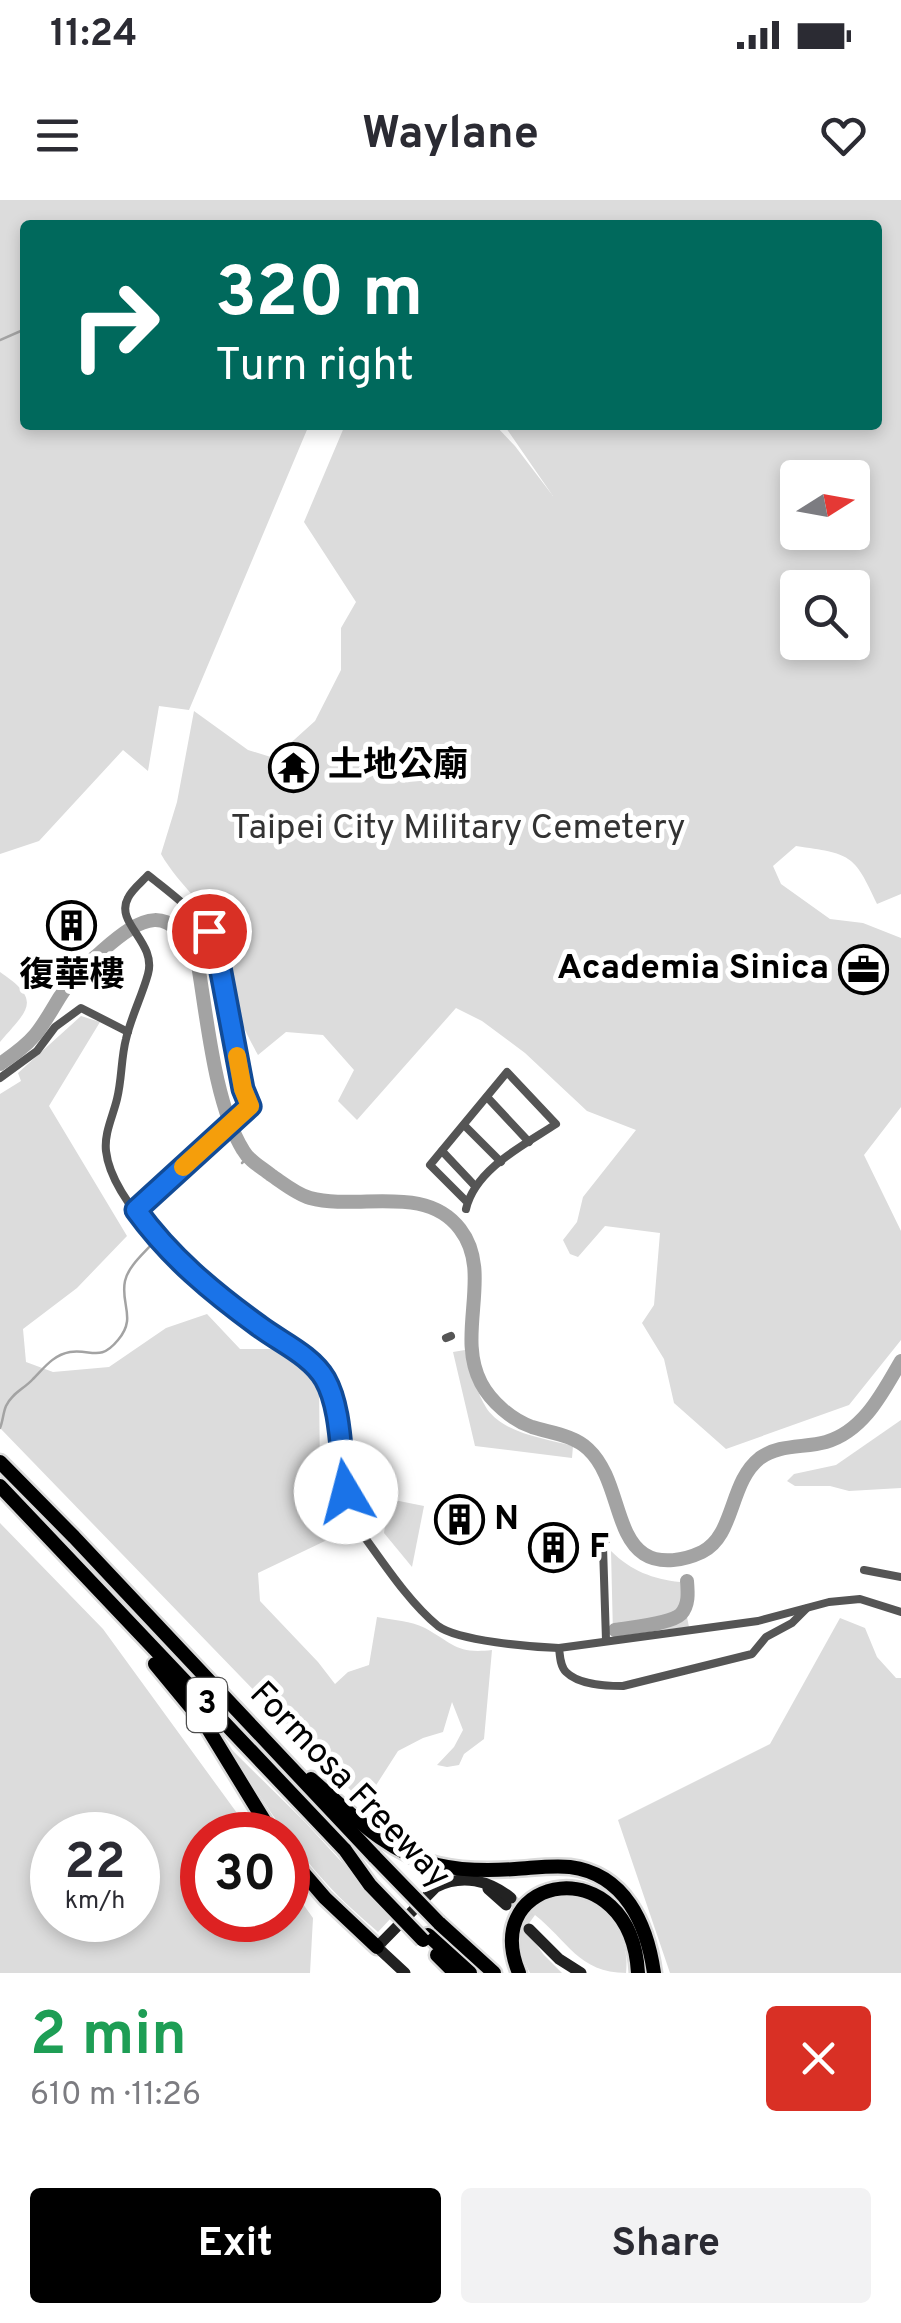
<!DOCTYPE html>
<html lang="en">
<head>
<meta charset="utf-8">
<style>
	body { margin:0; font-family:Overpass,"Noto Sans TC",sans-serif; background:#f2f2f3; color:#2b2b33; height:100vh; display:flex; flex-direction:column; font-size:38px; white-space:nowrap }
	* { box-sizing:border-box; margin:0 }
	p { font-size:32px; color:#7c7c81 }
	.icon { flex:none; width:55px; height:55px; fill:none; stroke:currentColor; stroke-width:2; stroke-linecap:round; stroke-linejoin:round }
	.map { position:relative; height:1773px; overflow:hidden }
	.details { display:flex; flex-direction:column; background:#fff; flex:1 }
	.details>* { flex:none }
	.hud { position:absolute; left:20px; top:20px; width:862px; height:210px; border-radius:10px; box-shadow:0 5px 15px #0003; background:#00695c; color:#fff; overflow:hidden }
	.needle { width:65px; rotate:79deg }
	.tools { position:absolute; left:780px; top:260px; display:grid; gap:20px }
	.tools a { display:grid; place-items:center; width:90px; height:90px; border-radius:10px; background:#fff; box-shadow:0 5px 15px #0003; font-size:50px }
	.speed { position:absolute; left:30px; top:1612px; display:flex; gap:20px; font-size:50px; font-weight:700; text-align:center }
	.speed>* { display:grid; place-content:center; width:130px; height:130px; border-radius:50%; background:#fff; box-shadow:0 5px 15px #0003; line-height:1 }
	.speed small { font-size:25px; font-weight:400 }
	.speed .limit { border:15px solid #d22; background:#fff; color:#111 }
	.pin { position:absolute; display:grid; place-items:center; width:85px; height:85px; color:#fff; margin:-42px; border:5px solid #fff; border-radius:50%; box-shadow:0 2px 10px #0007 }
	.me { position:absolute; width:110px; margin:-55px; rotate:352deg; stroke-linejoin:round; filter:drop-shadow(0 0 8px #0008) }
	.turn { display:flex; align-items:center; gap:35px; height:210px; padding:0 30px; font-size:45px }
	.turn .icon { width:130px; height:130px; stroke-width:2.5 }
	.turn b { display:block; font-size:70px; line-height:85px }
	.round { display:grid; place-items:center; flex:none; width:105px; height:105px; border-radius:10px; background:#f2f2f3 }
	.summary { display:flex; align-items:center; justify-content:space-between; height:170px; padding:0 30px }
	h1 { font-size:60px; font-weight:700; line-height:75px; color:#1e9e55 }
	.action { display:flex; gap:20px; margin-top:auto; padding:20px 30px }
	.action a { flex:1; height:115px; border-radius:10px; background:#000; color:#fff; font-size:40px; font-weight:700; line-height:115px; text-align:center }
	.action a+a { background:#f2f2f3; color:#2b2b33 }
	.status { display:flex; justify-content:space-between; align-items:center; height:70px; padding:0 50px; background:#fff; direction:ltr }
	.status svg { height:28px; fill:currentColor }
	header { display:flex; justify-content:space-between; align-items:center; height:130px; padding:0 30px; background:#fff; font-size:45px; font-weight:700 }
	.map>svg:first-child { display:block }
</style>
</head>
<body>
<div class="status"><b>11:24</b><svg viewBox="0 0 49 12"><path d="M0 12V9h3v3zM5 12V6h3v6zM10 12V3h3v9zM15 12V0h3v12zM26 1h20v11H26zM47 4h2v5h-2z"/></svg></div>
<header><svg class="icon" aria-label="menu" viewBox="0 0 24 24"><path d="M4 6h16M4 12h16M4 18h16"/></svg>Waylane<svg class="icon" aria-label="heart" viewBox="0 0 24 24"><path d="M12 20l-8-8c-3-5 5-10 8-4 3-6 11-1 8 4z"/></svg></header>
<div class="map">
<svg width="901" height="1773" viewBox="0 0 901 1773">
	<rect width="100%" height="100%" fill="#fff"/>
	<g fill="#dcdcdc" fill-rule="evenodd">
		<path d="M0,0H901V694L877,704C854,653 850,654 796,646L773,666L781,684L830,719L863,723L901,738V907L864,955L901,1031V1140L849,1205L726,1249L674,1203L664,1159L642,1123L654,1105L660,1033L605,1026L578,1057L570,1054L563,1040L577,1022L583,997L636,930L587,911L525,853L482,821L456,808L357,920L338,901L354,870L323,835L286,832L258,855C247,835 236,814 231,790C229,775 229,759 224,744C212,709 179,686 161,654L177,602L194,511L248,550L274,558L315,521L341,470V428L356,402L304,322L345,225H495L515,246L553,296L504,225H878V25H25V225H309L189,510L159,506L148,571L123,550L39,641L0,654ZM798,278H852V332H798ZM798,388H852V442H798Z"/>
		<path d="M0,772C43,801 28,809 0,842Z"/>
		<path d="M81,816L100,822L49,906L127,1036L77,1088L23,1129L26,1162L53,1172L109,1167L166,1128L207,1114L240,1149H275L319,1183L320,1276L348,1330L258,1373L260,1401L318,1462L335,1484L348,1472L369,1465L377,1417C392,1420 412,1421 425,1428C454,1444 456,1454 492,1450L484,1539L464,1554L459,1565L447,1567L437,1565L454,1547L463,1530L452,1502L443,1532L423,1538L398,1551L364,1604L0,1228V894L21,881L18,873Z"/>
		<path d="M465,1150C471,1169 476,1192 487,1209C505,1234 545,1238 573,1246L572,1258L475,1246L453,1152Z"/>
		<polygon points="901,1220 901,1288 849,1291 830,1286 795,1286 787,1281 794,1274 836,1265"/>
		<polygon points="389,1299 424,1306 412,1367 384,1333"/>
		<path d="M0,1323L103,1429L253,1635H202V1720H288V1683L313,1718L310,1773H0ZM52,1635H138V1720H52Z"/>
		<path d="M611,1351C631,1371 653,1379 680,1382L689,1427L613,1435Z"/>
		<polygon points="840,1418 865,1428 877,1457 896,1478 901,1478 901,1773 670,1773 618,1620 770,1544"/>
		<path d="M230,1548L305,1622L392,1717L378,1732C360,1716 342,1701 326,1683C288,1641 259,1596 230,1548Z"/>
		<path d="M558,1693C569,1695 582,1695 591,1701C615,1717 630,1745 626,1773C579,1773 567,1740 535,1715L525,1729L544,1755L562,1773H530C519,1752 511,1720 535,1703C541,1699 551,1696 558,1693Z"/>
	</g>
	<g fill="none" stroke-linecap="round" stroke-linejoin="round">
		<g stroke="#a3a3a3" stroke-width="2.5">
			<polyline points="0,140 23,130"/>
			<polyline points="242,963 248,957"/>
			<path d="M0,1228C3,1221 3,1213 6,1206C12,1193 24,1189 33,1179C44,1168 53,1155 70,1152C92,1149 100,1162 118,1140C137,1118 120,1104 125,1081C128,1067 142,1055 152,1044"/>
		</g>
		<g stroke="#a3a3a3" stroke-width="14">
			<path d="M0,864C13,855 25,847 35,835C50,817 59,794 74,777C82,767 93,759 102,751C143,715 169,702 197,759C207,815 214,903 243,950C249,961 261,967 271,975C283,983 296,994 310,998C359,1011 425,983 460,1029C494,1073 455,1134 481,1183C491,1202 512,1220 532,1227C551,1233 573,1235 588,1249C619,1278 614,1334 644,1354C661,1365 685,1360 702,1352C735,1336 729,1282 760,1258C779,1244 804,1248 826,1242C864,1231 883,1192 901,1161"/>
			<path d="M615,1430C631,1427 671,1424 681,1414C689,1405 688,1393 687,1381"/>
		</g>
		<polyline stroke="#d9d9d9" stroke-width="11" stroke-dasharray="11 5.5" stroke-linecap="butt" points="511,1698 533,1722"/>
		<defs>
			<g id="highway">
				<polyline points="0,1262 74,1337 375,1657"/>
				<polyline points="0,1286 345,1650"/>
				<polyline points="155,1464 207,1527 273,1635"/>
				<path d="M311,1579C349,1612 387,1653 438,1665C464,1671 489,1671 515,1669C533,1668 552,1665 570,1667C625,1674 647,1724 654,1773"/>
				<polyline points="288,1655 325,1698 377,1747"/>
				<polyline points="439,1723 494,1773"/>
				<polyline points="428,1735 470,1773"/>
				<polyline points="437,1755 455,1773"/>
				<path d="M519,1773C478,1673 631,1648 638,1773"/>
			</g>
		</defs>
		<use href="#highway" stroke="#dbdbdb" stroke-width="19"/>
		<g stroke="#555" stroke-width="8">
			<polyline points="0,878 37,851 55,827 81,808 128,832"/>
			<polyline points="487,897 529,942"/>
			<polyline points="464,925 501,962"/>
			<polyline points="442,951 475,986"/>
			<path d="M466,1009C475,969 524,945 556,924L507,872L430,965L467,1002"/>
			<path d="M135,1010L250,906L243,889L217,746C202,715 174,696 148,675C142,682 132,689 128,698C114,723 157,742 148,774C142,796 131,817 126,839C121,858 122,879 117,899C113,916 104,933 106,951C112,1006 197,1080 239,1112C262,1129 309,1154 323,1176C350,1218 333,1280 355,1324C379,1356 407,1401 438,1426C458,1441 532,1447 559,1448L758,1421L829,1402L860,1399L901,1412"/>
			<polyline points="446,1138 451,1136"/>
			<polyline points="864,1370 901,1377"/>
			<polyline points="606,1440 603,1347 607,1338"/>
			<path d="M559,1448C560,1456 560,1466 566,1472C579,1485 605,1486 623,1486L752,1454L766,1437L792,1423L806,1409"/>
		</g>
		<g stroke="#222" stroke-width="11">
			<polyline points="488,1689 506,1705"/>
			<polyline points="529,1729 559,1759 581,1773"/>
			<path d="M405,1773L377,1747L436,1687C462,1674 489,1680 511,1698"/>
		</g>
		<use href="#highway" stroke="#000" stroke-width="14"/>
		<defs>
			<g id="highway-bridge">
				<polyline points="345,1650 370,1685 423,1740"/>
				<polyline points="375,1657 439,1723"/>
			</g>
		</defs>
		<use href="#highway-bridge" stroke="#dbdbdb" stroke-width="19" stroke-linecap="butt"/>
		<use href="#highway-bridge" stroke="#000" stroke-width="14"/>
	</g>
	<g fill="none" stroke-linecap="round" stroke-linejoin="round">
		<defs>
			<path id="route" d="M209,731L216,746L243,889L250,906L136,1010C170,1057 212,1092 259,1126C280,1142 311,1155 325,1179C342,1209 340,1257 346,1292"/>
		</defs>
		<use href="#route" stroke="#114b97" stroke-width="25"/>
		<use href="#route" stroke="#1a73e8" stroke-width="18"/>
		<polyline stroke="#f59e0b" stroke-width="18" points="183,967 250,906 243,889 237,856"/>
	</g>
	<defs>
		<symbol id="temple-ring" viewBox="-11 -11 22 22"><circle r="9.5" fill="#fff" stroke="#000" stroke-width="1.5"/><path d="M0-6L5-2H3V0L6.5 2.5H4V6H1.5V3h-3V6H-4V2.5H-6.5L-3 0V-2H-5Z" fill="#000"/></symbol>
		<symbol id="building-ring" viewBox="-11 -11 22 22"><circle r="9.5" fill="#fff" stroke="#000" stroke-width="1.5"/><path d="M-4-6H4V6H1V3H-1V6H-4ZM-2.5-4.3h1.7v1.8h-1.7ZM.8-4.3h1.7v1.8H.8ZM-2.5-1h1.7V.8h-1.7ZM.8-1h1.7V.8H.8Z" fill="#000"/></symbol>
		<symbol id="office-ring" viewBox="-11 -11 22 22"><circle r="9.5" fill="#fff" stroke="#000" stroke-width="1.5"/><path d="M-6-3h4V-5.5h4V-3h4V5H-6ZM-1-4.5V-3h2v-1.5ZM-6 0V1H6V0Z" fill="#000"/></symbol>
	</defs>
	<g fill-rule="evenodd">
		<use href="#temple-ring" x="266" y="540" width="55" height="55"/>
		<use href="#building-ring" x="44" y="698" width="55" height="55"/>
		<use href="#office-ring" x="836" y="742" width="55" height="55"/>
		<use href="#building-ring" x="432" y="1292" width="55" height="55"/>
		<use href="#building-ring" x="526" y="1320" width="55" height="55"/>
	</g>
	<g text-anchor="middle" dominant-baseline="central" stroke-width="10" stroke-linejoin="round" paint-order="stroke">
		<rect fill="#fff" stroke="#4c4c4c" stroke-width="2.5" x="187" y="1478" width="40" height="54" rx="8"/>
		<g font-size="32" font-weight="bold" fill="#000">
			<text x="207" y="1505">3</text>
		</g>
		<g font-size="35" font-weight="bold" fill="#000" stroke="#fff" text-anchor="start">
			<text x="328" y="567">土地公廟</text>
			<text x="829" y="769" text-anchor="end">Academia Sinica</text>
			<text x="72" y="777" text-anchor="middle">復華樓</text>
			<text x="494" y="1320">N</text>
			<text x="589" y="1348">F</text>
		</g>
		<g font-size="35" fill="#333" stroke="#fff">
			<text x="458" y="629">Taipei City Military Cemetery</text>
		</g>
		<g font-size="35" fill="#000" stroke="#fff">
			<text transform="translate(349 1586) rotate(46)">Formosa Freeway</text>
		</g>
	</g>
</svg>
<div class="tools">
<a><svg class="needle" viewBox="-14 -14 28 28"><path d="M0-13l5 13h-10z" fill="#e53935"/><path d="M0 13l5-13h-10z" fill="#7c7c81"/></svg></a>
<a><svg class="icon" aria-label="search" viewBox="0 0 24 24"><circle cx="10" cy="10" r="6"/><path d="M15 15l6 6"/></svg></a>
</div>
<div class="speed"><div>22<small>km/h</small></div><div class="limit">30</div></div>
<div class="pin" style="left:209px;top:731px;background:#d93025"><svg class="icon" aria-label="arrive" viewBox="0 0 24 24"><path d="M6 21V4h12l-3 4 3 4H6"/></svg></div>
<svg class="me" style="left:346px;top:1292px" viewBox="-20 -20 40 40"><circle r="19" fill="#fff"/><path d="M0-13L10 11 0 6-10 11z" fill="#1a73e8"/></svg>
<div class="hud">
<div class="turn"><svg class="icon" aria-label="right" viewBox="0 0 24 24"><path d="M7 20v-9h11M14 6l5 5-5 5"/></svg><div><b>320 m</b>Turn right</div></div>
</div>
</div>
<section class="details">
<div class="summary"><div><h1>2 min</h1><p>610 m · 11:26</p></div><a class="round" style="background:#d93025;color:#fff"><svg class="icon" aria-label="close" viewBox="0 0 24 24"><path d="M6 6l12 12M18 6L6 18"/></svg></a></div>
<div class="action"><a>Exit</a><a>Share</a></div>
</section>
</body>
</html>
